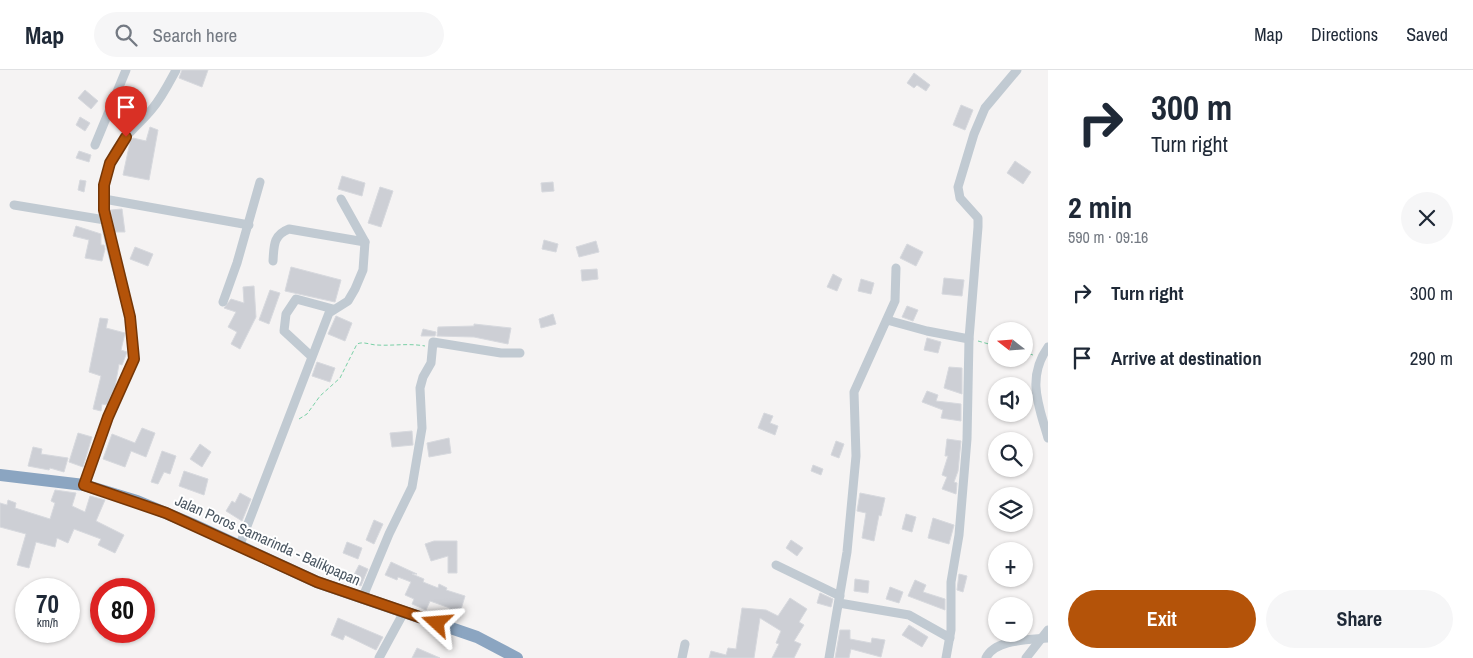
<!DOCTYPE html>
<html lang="en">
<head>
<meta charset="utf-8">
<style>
	body { margin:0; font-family:"Archivo Narrow",sans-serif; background:#f6f6f7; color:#1f2937; height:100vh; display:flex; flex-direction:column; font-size:19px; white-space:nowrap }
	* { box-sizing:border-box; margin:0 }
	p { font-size:16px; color:#747a83 }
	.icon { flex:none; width:28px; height:28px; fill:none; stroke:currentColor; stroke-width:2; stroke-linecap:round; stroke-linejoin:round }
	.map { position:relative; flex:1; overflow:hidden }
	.drawer { display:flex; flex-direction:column; background:#fff; width:425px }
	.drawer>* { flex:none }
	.top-card { background:#fff; color:#1f2937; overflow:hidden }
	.needle { width:32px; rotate:287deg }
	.buttons { position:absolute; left:988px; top:252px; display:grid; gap:10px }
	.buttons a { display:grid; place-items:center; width:45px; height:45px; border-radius:50%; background:#fff; box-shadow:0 1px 4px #0004; font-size:25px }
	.speed { position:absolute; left:15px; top:508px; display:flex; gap:10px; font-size:25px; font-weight:700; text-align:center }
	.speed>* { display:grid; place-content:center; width:65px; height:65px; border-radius:50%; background:#fff; box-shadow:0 1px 4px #0004; line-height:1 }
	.speed small { font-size:12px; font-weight:400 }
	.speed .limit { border:8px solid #d22; background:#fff; color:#111 }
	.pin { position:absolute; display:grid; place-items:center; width:42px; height:42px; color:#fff; margin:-51px -21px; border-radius:50% 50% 50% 0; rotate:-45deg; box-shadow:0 0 5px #0007 }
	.pin .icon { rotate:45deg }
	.me { position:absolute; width:55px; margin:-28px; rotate:289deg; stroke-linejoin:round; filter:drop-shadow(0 0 4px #0008) }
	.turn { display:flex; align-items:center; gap:18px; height:105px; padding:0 20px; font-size:22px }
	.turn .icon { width:65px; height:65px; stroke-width:2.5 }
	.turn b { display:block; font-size:35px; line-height:42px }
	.round { display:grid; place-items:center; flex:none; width:52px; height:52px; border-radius:26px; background:#f6f6f7 }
	.head { display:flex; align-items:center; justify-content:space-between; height:85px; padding:0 20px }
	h1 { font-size:30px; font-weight:700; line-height:38px }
	.primary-button { display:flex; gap:10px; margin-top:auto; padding:10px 20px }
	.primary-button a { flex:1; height:58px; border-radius:30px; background:#b45309; color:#fff; font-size:20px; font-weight:700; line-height:58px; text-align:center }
	.primary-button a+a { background:#f6f6f7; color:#1f2937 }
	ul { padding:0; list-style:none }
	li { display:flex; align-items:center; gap:15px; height:65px; padding:0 20px }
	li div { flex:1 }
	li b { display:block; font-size:19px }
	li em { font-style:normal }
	header { display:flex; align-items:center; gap:30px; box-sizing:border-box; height:70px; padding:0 25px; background:#fff; border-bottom:1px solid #e0e1e3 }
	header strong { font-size:24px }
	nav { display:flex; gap:28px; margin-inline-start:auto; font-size:18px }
	.search { width:350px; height:45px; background:#f6f6f7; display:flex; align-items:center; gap:12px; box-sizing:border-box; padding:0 18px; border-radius:28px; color:#747a83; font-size:19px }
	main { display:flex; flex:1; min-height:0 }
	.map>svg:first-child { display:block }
</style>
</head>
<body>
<header>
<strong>Map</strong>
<div class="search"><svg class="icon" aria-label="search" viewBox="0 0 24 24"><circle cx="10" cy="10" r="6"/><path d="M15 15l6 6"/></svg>Search here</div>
<nav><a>Map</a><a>Directions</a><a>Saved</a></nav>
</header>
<main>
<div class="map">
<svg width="1048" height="588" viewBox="0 0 1048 588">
	<rect width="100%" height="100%" fill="#f5f3f3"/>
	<g fill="#cdcfd5" stroke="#d7d9de">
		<polygon points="182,0 208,0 202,17 179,8"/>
		<polygon points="914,3 930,15 926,21 917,15 914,18 907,13"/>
		<polygon points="85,20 98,31 91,39 78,28"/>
		<polygon points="961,35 973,40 965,60 953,55"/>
		<polygon points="80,47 90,53 85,61 76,55"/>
		<polygon points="150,57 158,60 149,110 123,105 130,72 133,68 146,71"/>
		<polygon points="79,81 91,85 89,92 76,88"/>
		<polygon points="1015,91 1031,102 1023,114 1007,103"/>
		<polygon points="342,106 365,113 362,126 338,119"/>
		<polygon points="80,110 86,111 84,122 78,120"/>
		<polygon points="553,112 554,121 542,122 541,113"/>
		<polygon points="380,117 393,121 381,157 368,153"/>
		<polygon points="122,139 125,162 114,162 111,140"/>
		<polygon points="76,156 101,164 101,175 104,175 105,179 102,191 85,188 89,170 73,166"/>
		<polygon points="544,170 558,174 556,182 542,179"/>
		<polygon points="596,171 599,182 579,187 576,177"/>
		<polygon points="907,174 923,182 916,196 900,188"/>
		<polygon points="135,177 153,184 148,196 130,189"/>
		<polygon points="291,197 341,210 335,232 285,221"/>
		<polygon points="597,199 598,209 582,211 581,200"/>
		<polygon points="833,204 842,209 837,221 827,217"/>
		<polygon points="944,208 964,210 962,226 942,224"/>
		<polygon points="861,209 874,213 871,224 858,221"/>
		<polygon points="254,216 256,247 240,279 231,274 237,262 228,257 236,242 224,238 231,229 244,233 243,217"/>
		<polygon points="270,220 280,223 269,254 259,250"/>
		<polygon points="907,236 918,240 913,251 902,247"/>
		<polygon points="553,244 556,254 541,258 539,249"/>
		<polygon points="336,246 352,253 345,271 328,264"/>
		<polygon points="100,248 108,249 106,258 125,263 121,280 127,282 122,295 119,294 115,317 107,335 102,334 101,341 93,339 101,306 89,302"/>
		<polygon points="474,254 511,258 508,274 474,267 437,266 438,257 474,256"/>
		<polygon points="423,259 436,262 435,266 421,266"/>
		<polygon points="927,268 941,272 938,283 924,280"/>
		<polygon points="317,292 335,298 330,312 312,306"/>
		<polygon points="949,297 962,298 962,324 944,318"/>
		<polygon points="927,321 938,325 936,331 961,334 961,351 941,348 943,340 922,332"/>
		<polygon points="764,343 773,346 770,353 778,356 775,365 758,358"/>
		<polygon points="142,358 155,363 146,387 131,381 125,397 103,389 112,364 135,373"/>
		<polygon points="412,361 413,375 392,377 390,363"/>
		<polygon points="78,363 92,367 83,397 69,392"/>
		<polygon points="449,368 451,383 429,387 427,373"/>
		<polygon points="947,369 961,371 958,401 954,412 957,413 956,424 942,419 947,407 942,405 948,386 945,386"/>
		<polygon points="836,371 844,374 839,388 831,385"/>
		<polygon points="200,374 211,382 202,397 190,389"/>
		<polygon points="33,377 42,379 41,384 68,388 64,402 50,398 49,400 28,396"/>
		<polygon points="162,381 176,386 170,404 164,402 158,414 151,412"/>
		<polygon points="813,395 823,399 821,405 811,401"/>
		<polygon points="184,401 208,409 204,425 179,416"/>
		<polygon points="55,420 76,423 72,436 85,442 90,426 105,430 96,451 124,465 115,483 98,475 101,469 74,459 68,473 57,468 55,477 36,472 29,498 17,495 26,464 0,457 0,433 7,435 8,430 16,433 15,438 50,449 55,433 51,431"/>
		<polygon points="240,423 251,429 242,451 226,441 232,431 235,433"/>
		<polygon points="860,423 885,428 881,446 879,445 874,471 862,468 866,443 857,441"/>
		<polygon points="190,432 198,436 195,443 186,439"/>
		<polygon points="906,444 916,447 912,462 902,459"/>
		<polygon points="933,448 954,455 949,474 928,468"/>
		<polygon points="374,450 383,454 374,474 366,470"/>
		<polygon points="791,470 803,478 797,486 786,478"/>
		<polygon points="434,471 457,471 457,503 448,503 448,486 431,491 425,474"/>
		<polygon points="347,472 362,478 358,489 343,483"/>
		<polygon points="391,492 417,504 412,504 424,509 423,512 438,518 439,514 447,518 446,520 465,526 459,546 448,543 450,538 430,531 426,540 412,534 414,529 405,525 411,512 398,507 397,510 385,505"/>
		<polygon points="359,495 368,499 361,516 351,511"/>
		<polygon points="959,504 967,506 963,522 957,520"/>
		<polygon points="855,509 869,511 868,523 854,521"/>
		<polygon points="915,510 926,515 923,522 945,529 945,540 908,526"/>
		<polygon points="890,517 903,522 899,533 886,529"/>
		<polygon points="820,523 833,529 831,537 817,533"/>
		<polygon points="790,528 807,539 799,552 804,555 794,571 801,574 794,588 772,588 779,574 776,573 781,561 760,548 754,588 709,588 711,581 726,585 728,578 736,579 742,538 766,540 778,546"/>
		<polygon points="338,548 383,567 376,580 345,565 343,570 331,565"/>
		<polygon points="909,555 928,567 922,577 902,565"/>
		<polygon points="840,560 850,560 850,569 871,573 872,568 885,570 881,587 851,579 849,588 835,588"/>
		<polygon points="417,578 440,588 412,588"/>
	</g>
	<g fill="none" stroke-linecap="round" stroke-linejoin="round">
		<g stroke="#7ad0a6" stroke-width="1" stroke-dasharray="4 2.5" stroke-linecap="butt">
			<polyline points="978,271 996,276"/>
			<polyline points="1024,282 1033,285"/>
			<path d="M299,349L307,344L320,326L340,308L357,274C364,271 370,275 377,275C393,276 408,273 425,276"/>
		</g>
		<g stroke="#c1cad2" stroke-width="9">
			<polyline points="95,75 126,0"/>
			<polyline points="104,129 249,155"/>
			<polyline points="14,135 105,150"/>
			<path d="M273,191C274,176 273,165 289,159L365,172"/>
			<polyline points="223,232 237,193 260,112"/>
			<polyline points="887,250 927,261 969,269"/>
			<path d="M1048,277C1026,308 1039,336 1048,368"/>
			<polyline points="311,286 284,261 286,244 296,229 333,239"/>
			<path d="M84,415L101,365L133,289C138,224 81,148 113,85C122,67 140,54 152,39C162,27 169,13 176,0"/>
			<polyline points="239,477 329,243 348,231 355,219 363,200 365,172 341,129"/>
			<polyline points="776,495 840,526"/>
			<polyline points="362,529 389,464 412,417 422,358 420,318 423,307 431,293 433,272 501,283 520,283"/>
			<polyline points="839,533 909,545 950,568"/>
			<polyline points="379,588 404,542"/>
			<polyline points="682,588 685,574"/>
			<polyline points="829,588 847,482 856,386 854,322 895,231 896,198"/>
			<polyline points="946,588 951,560 951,512 959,465 967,369 969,269 978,157 978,148 960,128 958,117 974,64 985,38 1017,0"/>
			<path d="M986,588C995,569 1029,570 1048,568"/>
			<polyline points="1026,588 1048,560"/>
		</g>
		<polyline stroke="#8ba5c1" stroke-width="12" points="0,405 84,415 137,431 192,454 317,512 477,567 517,588"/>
	</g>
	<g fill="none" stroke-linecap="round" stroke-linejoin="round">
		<defs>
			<polyline id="route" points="126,67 110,93 104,115 104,140 130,247 134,289 108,347 84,415 166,443 317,512 437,553"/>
		</defs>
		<use href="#route" stroke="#753606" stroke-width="12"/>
		<use href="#route" stroke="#b45309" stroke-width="9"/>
	</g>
	<g text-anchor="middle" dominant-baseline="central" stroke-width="4" stroke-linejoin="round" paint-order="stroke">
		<g font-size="15" fill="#4a5661" stroke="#fff">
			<text transform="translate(268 470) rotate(24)">Jalan Poros Samarinda - Balikpapan</text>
		</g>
	</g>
</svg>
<div class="buttons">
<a><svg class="needle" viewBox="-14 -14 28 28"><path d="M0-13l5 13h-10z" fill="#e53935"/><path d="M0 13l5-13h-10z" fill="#747a83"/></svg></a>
<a><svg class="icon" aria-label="sound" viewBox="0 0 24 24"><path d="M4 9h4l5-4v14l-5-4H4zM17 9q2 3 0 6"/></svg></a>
<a><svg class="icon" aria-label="search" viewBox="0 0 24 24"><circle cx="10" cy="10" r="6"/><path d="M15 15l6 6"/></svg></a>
<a><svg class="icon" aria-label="layers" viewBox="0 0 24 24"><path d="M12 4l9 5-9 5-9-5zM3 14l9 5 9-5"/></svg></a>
<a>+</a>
<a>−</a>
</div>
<div class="speed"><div>70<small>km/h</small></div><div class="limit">80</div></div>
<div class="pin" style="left:126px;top:67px;background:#d93025"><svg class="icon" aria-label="arrive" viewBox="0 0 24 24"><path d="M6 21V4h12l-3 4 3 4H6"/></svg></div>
<svg class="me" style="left:437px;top:553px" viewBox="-20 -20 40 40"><path d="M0-17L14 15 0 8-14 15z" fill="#b45309" stroke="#fff" stroke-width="4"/></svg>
</div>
<section class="drawer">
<div class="top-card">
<div class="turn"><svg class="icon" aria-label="right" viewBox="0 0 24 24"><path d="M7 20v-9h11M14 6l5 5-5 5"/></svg><div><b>300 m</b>Turn right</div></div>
</div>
<div class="head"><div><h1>2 min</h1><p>590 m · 09:16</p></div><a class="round"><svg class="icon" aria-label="close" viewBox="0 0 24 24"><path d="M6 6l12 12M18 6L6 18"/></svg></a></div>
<ul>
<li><svg class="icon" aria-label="right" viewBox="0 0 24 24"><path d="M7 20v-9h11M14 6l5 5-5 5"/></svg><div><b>Turn right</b></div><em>300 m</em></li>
<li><svg class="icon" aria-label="arrive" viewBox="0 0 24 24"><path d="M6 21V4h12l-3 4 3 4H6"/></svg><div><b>Arrive at destination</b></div><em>290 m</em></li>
</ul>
<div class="primary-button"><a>Exit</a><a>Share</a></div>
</section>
</main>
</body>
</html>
